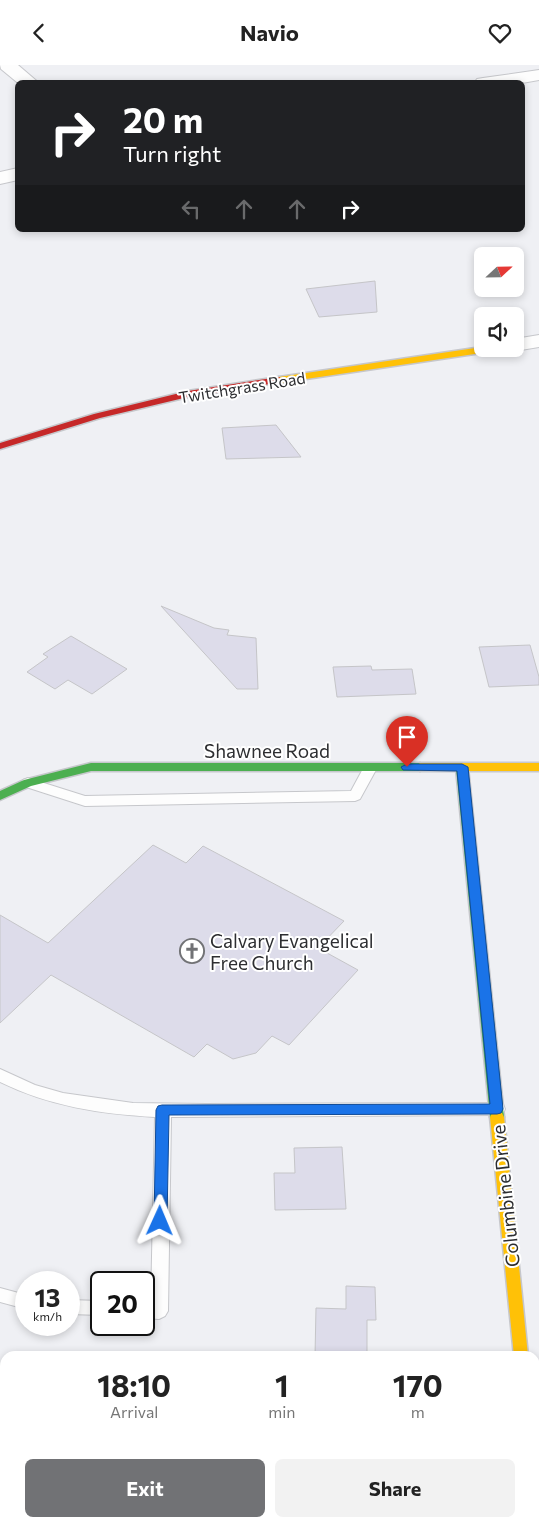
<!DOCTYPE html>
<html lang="en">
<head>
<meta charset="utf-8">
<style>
	body { margin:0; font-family:Commissioner,sans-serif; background:#f2f2f2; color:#222; height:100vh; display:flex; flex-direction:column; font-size:19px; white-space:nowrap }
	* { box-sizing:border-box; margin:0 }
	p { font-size:16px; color:#767676 }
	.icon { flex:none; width:28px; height:28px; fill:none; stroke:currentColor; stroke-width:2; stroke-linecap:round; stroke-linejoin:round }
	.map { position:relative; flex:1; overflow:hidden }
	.drawer { position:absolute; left:0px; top:1286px; width:540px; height:176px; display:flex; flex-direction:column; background:#fff; border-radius:15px 15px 0 0; box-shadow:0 2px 8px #0003 }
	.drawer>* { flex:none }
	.guide { position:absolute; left:15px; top:15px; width:510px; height:152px; border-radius:8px; box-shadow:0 2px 8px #0003; background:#202124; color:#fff; overflow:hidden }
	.needle { width:32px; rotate:68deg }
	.fabs { position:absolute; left:474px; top:182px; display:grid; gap:10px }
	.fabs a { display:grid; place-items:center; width:50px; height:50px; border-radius:8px; background:#fff; box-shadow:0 2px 8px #0003; font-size:25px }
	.speed { position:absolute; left:15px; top:1206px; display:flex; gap:10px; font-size:25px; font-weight:700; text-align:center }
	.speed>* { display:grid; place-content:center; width:65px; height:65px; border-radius:50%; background:#fff; box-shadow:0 2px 8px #0003; line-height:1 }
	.speed small { font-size:12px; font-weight:400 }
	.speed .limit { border:2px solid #111; border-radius:8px; background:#fff; color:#111 }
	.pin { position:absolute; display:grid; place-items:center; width:42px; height:42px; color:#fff; margin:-51px -21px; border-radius:50% 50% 50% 0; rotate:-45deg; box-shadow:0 0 5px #0007 }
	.pin .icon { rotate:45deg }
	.me { position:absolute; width:55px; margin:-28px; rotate:1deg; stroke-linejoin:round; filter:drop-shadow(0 0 4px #0008) }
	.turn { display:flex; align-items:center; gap:18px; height:105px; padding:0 25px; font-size:22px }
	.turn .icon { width:65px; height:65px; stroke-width:2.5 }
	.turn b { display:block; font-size:35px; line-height:42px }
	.lanes { display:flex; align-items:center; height:48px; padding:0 25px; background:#0003; justify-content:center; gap:25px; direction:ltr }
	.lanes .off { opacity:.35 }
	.eta { display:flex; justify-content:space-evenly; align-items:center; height:85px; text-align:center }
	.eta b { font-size:30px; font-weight:700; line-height:35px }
	.cta { display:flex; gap:10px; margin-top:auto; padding:10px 25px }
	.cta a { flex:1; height:58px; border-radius:8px; background:#717275; color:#fff; font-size:20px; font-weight:700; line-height:58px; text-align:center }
	.cta a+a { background:#f2f2f2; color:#222 }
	header { display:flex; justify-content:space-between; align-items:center; height:65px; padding:0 25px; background:#fff; font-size:22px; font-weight:700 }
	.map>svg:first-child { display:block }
</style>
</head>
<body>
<header><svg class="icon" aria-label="back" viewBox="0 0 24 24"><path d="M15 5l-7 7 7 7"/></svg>Navio<svg class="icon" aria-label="heart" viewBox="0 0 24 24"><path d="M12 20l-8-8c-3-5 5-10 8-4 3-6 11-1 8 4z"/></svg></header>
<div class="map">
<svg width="539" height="1462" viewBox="0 0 539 1462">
	<rect width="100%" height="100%" fill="#eff0f4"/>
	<g fill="#dddcea" stroke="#c5c5c8">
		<polygon points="375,216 377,247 319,252 306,224"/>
		<polygon points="276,360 301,392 226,394 222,363"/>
		<polygon points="161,541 214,563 229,565 227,570 256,573 258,624 237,624"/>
		<polygon points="71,571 127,604 92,629 68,615 55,624 27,607 48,592 43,589"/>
		<polygon points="530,580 539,612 539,620 489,622 479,582"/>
		<polygon points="371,601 372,605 412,604 416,629 337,632 333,602"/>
		<polygon points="153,780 186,798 203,781 344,856 318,883 358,905 289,980 272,971 256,988 233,994 207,979 194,992 51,910 0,958 0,850 48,878"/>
		<polygon points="342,1082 346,1144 275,1145 274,1108 295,1108 294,1083"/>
		<polygon points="346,1221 375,1222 376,1255 367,1255 367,1291 315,1291 316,1243 346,1244"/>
	</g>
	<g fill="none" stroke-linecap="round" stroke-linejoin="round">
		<defs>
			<g id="lane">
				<polygon points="370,698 375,700 377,703 360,734 355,736 85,741 23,721 21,718 23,715 28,713 85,731 351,726 365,700"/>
				<path d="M0,1004L35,1020L63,1028L133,1038L206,1039L497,1038L503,1039L505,1044L503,1049L497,1050L171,1052L168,1246L165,1251L159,1254L144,1253V1238H151L155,1052C100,1049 49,1041 0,1017Z"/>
				<polygon points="0,1223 26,1230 26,1244 0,1237"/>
				<polygon points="69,1235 101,1236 101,1250 69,1249"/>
			</g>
			<g id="street">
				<polygon points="0,0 18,0 39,18 18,18 1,4"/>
				<polygon points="539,5 539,15 522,18 474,18 477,14 483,13"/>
				<polygon points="18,103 18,115 0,119 0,107"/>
				<polygon points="539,270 539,282 515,286 507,284 515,284 515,274"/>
				<polygon points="535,1413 539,1414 539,1462 519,1462 519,1458 535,1458"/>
			</g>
			<g id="fast">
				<polygon points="91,698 420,698 426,702 420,706 91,706 31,721 0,735 0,726 24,715"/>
				<polygon points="462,699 468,703 504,1052 502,1056 497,1057 492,1056 490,1052 456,703"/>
			</g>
			<g id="slow">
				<polygon points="482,282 482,284 492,284 488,287 279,318 275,315 279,312"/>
				<polygon points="420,698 539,698 539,706 420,706 414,702"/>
				<polygon points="497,1047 502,1048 504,1052 528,1291 514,1291 490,1052 492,1048"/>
			</g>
			<polygon id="jam" points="279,312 283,315 282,317 188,332 100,353 0,384 0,378 94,349 188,326"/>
		</defs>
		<use href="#lane" stroke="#c6c7cb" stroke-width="2"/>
		<use href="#street" stroke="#c6c7cb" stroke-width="2"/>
		<use href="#fast" stroke="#c6c7cb" stroke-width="3"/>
		<use href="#slow" stroke="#c6c7cb" stroke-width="3"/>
		<use href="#jam" stroke="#c6c7cb" stroke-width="3"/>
		<use href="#lane" fill="#fdfdfd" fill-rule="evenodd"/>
		<use href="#street" fill="#fdfdfd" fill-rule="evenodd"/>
		<use href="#fast" fill="#4caf50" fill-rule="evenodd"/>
		<use href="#slow" fill="#ffc107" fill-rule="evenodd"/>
		<use href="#jam" fill="#c62828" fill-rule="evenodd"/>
	</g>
	<polygon fill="#1a73e8" stroke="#114b97" points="407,699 462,699 468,702 503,1044 501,1048 497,1049 169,1050 167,1156 165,1160 160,1162 156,1160 154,1156 156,1045 158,1041 162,1040 490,1039 457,706 403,705 401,702"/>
	<defs>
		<symbol id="church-ring" viewBox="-11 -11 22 22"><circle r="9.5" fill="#fff" stroke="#717275" stroke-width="1.5"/><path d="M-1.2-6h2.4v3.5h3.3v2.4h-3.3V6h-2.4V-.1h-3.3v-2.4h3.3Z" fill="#717275"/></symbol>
	</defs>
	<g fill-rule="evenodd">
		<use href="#church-ring" x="178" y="872" width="28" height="28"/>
	</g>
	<g text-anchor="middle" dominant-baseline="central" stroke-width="4" stroke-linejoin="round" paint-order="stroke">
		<g font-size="16" fill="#2d2e31" stroke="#fff">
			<text transform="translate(242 322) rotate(-9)">Twitchgrass Road</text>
		</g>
		<g font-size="19" fill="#2d2e31" stroke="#fff">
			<text x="267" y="685">Shawnee Road</text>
			<text transform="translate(505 1131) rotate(-96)">Columbine Drive</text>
		</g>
		<g font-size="19" fill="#2d2e31" stroke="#fff" text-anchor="start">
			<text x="210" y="875">Calvary Evangelical<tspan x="210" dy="22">Free Church</tspan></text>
		</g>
	</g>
</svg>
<div class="fabs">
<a><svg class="needle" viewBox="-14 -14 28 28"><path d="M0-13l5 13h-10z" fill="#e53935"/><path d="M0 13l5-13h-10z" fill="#767676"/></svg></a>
<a><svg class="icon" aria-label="sound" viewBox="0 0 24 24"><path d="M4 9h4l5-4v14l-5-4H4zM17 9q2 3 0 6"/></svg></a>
</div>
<div class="speed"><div>13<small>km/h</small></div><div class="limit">20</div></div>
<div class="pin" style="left:407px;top:702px;background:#d93025"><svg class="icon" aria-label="arrive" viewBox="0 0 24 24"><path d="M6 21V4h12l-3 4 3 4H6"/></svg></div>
<svg class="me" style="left:160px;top:1156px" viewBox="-20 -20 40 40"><path d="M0-17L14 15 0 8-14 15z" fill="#1a73e8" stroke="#fff" stroke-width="4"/></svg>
<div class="guide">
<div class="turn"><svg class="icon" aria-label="right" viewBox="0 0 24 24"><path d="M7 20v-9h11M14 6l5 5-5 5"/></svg><div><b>20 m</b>Turn right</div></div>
<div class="lanes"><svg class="icon off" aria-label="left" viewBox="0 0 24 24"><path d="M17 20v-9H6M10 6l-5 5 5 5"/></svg><svg class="icon off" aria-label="ahead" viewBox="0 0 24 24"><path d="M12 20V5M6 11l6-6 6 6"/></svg><svg class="icon off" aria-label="ahead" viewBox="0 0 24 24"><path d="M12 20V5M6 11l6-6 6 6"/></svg><svg class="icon" aria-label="right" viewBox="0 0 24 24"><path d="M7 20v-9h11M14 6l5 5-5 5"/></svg></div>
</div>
<section class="drawer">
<div class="eta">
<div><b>18:10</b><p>Arrival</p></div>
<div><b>1</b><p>min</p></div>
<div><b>170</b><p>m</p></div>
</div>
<div class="cta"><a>Exit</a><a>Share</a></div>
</section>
</div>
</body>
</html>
